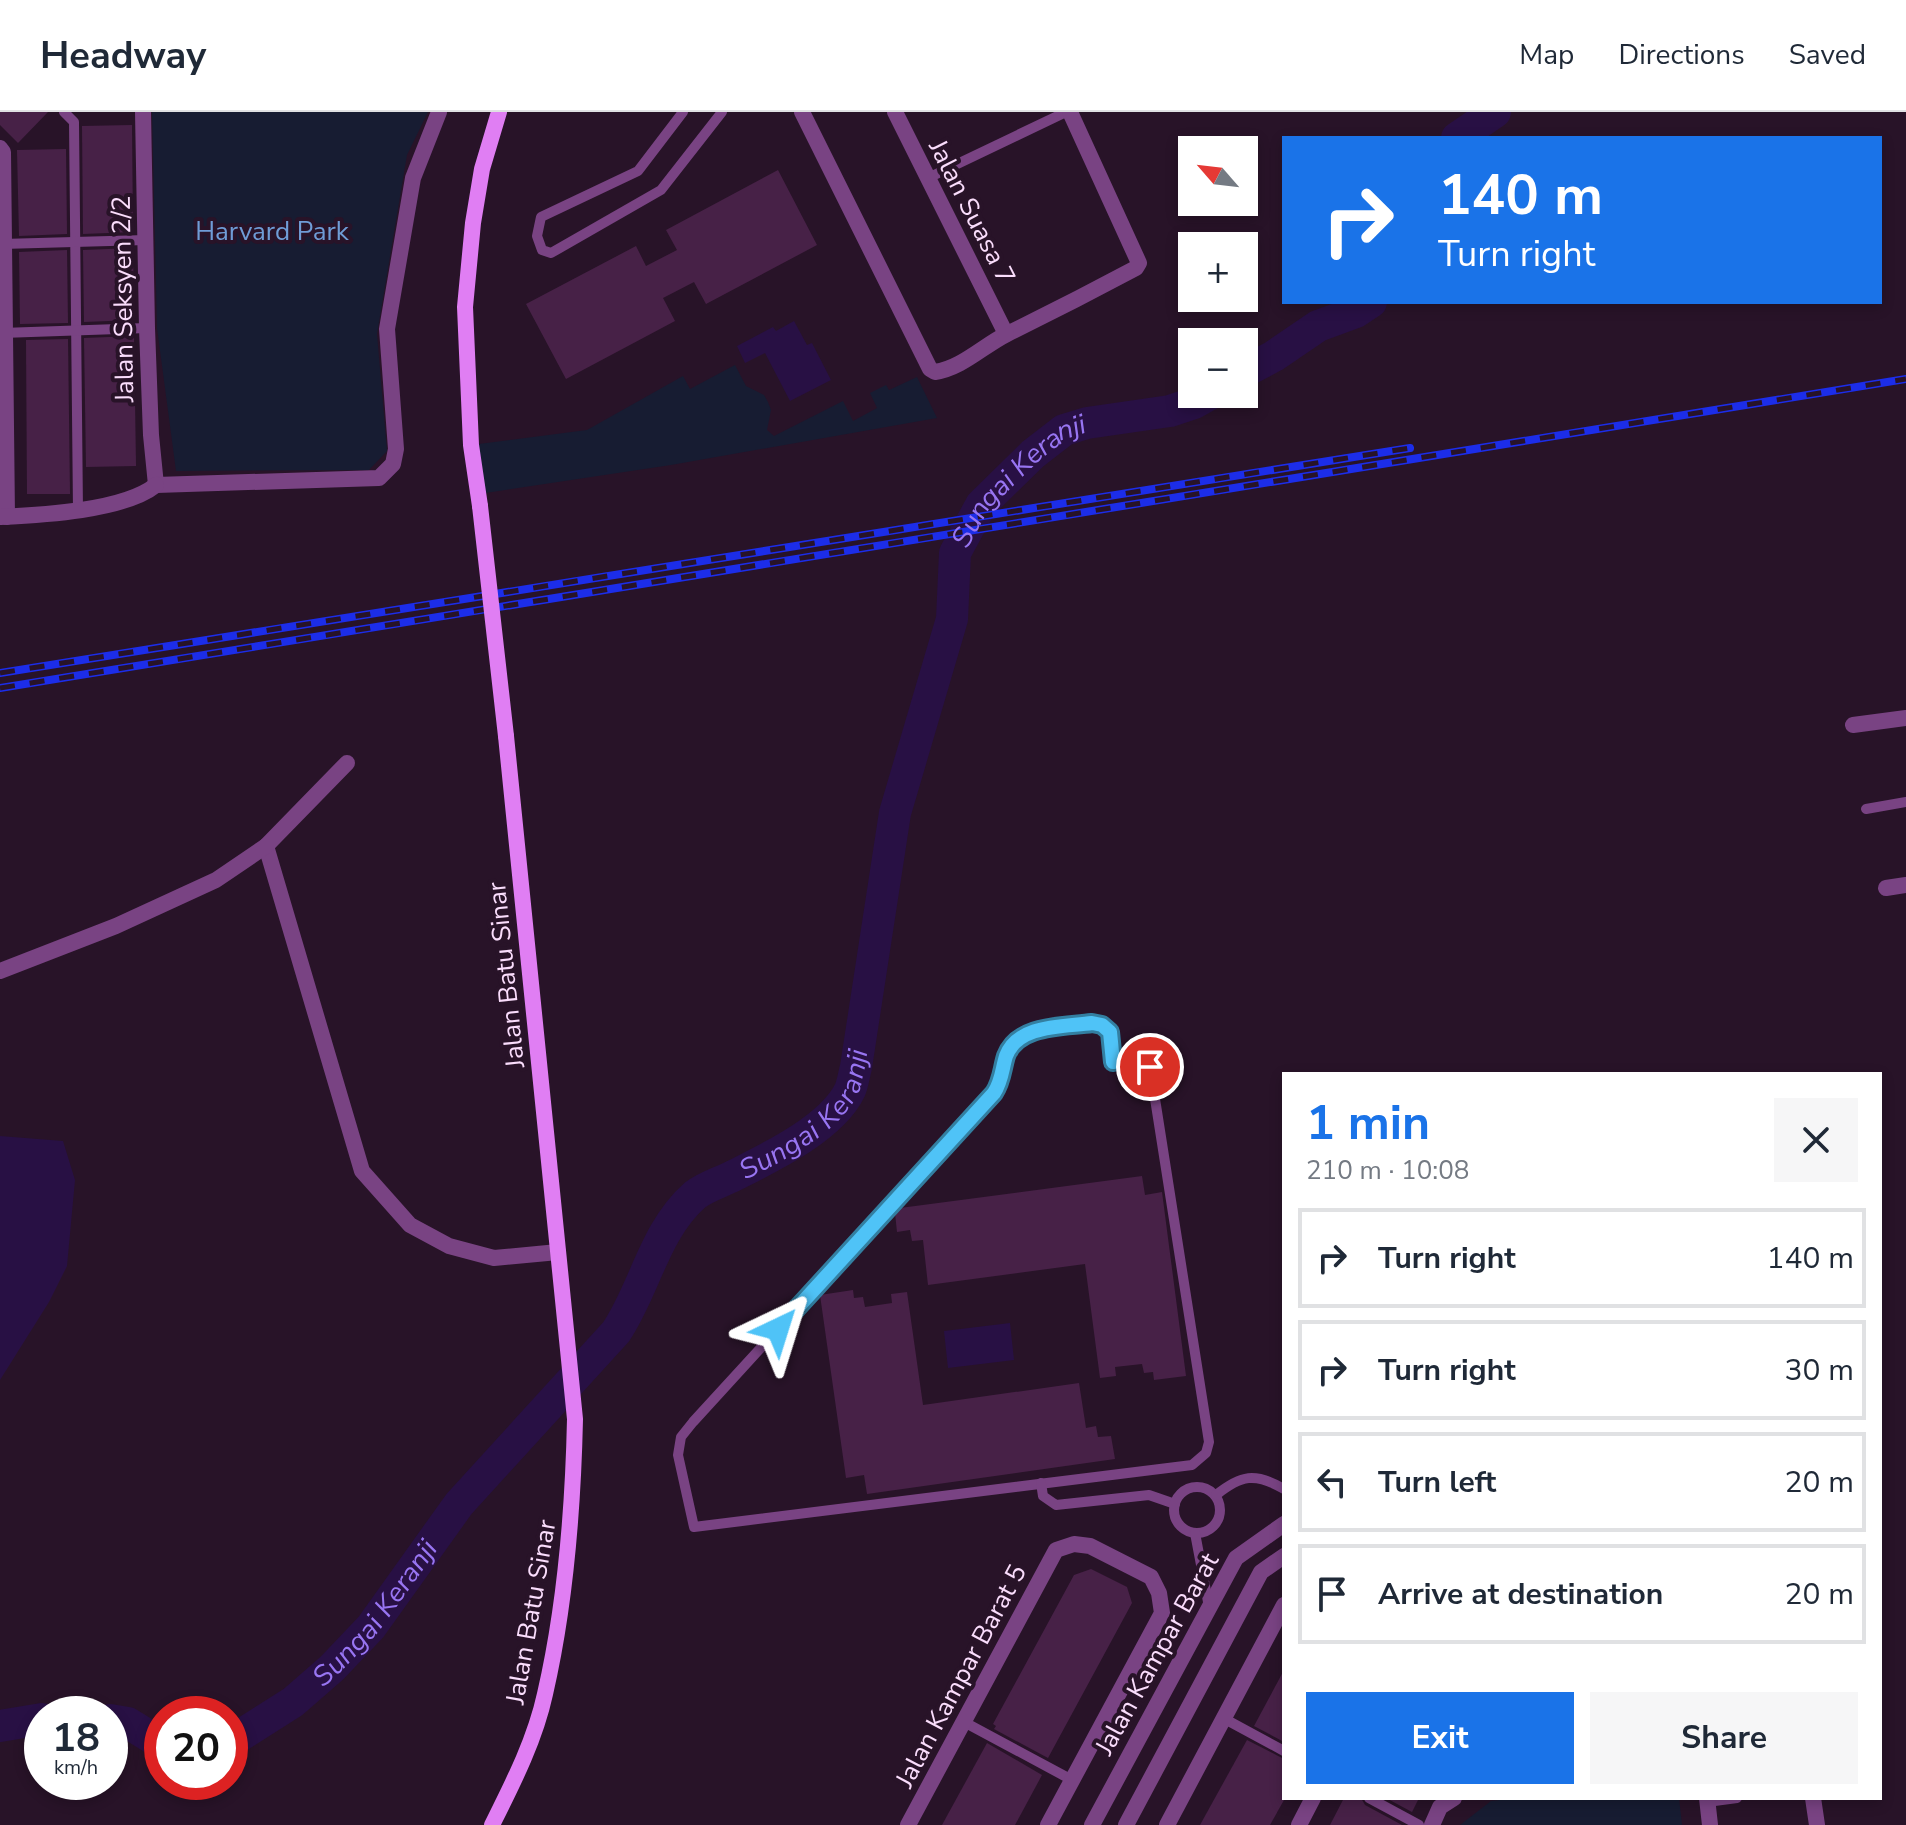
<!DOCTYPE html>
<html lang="en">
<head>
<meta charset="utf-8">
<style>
	body { margin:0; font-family:"Nunito Sans",sans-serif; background:#f6f6f7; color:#1f2937; height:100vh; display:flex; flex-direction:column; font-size:30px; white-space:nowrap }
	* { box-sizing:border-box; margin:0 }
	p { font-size:26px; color:#747a83 }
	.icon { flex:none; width:44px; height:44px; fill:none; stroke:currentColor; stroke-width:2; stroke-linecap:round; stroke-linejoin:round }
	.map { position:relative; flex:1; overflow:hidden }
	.drawer { position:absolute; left:1282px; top:960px; width:600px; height:728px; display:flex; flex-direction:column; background:#fff; border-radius:0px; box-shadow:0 4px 12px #0003 }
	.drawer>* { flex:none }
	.banner { position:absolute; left:1282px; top:24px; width:600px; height:168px; border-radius:0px; box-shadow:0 4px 12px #0003; background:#1a73e8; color:#fff; overflow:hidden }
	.needle { width:52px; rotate:298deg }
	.tools { position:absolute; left:1178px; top:24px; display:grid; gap:16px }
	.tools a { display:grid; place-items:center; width:80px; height:80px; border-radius:0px; background:#fff; box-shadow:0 4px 12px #0003; font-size:40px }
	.speed { position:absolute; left:24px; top:1584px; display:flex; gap:16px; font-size:40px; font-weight:700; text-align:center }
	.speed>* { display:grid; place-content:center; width:104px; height:104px; border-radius:50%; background:#fff; box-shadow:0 4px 12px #0003; line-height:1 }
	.speed small { font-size:20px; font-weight:400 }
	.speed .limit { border:12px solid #d22; background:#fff; color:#111 }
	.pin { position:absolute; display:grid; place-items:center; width:68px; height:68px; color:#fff; margin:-34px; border:4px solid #fff; border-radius:50%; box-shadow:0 2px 8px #0007 }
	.me { position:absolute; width:88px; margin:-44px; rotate:41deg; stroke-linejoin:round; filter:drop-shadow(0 0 6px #0008) }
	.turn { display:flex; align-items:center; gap:28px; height:168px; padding:0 24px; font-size:36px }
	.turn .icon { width:104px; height:104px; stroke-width:2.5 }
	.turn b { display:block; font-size:56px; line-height:68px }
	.round { display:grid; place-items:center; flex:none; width:84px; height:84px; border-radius:0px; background:#f6f6f7 }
	.head { display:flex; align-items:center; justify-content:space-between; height:136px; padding:0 24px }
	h1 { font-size:48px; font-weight:700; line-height:60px; color:#1a73e8 }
	.primary-button { display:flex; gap:16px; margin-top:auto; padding:16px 24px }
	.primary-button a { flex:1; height:92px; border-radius:0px; background:#1a73e8; color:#fff; font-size:32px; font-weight:700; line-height:92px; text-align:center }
	.primary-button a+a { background:#f6f6f7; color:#1f2937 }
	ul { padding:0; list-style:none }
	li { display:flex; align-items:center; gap:24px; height:100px; margin:0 16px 12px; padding:0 8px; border:4px solid #e0e1e3; border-radius:0px }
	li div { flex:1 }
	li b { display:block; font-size:30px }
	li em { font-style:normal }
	header { display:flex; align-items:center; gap:48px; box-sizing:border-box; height:112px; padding:0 40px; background:#fff; border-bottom:2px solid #e0e1e3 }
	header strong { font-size:38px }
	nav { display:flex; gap:44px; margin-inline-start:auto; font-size:28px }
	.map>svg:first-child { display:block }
</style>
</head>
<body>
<header>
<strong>Headway</strong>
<nav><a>Map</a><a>Directions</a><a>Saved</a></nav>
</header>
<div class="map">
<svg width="1906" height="1713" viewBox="0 0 1906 1713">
	<rect width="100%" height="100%" fill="#281328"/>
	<g fill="#171c32">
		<polygon points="152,0 428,0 407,43 377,222 387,339 369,358 176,359 157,216"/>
		<polygon points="735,253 746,274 764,283 768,290 771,298 767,318 774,324 843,289 853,309 877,296 870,281 886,273 889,278 917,265 937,306 671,353 479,382 471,333 587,318 683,264 690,277"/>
		<polygon points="1518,1686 1679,1686 1682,1713 1460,1713 1491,1689"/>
	</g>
	<g fill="#281044">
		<polygon points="794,209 807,233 812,231 831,268 790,289 765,241 745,251 737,234 773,215 776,219"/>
		<polygon points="0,1024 63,1029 75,1068 67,1154 49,1190 0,1268"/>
		<polygon points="1010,1211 1014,1248 948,1256 944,1219"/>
	</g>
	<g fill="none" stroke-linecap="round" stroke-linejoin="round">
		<g stroke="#281044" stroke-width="32">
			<polyline points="1457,26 1495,0"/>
			<polyline points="1244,260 1274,244 1318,214 1356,200 1371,190"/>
			<polyline points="110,1608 128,1611 162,1632"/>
			<polyline points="0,1614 42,1607"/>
			<path id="s1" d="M230,1630L293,1590L332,1556L371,1515L459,1392L616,1220C645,1177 654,1119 695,1083C705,1075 721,1070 733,1064C769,1046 832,1016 850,978C853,971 854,962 856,955L895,701L952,507L955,441L981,393L1033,342L1064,318L1087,311L1170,299L1194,291L1210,282"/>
		</g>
	</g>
	<g fill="#472147">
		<polygon points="0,0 48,0 18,31 0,13"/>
		<polygon points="132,13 133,120 83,122 82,14"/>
		<polygon points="66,37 67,122 19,124 17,38"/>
		<polygon points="778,58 817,133 706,192 694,170 663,186 675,209 566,267 526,192 636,134 646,154 677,138 666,118"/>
		<polygon points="133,136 134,208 84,210 83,138"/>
		<polygon points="67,138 68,211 20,212 19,140"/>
		<polygon points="134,224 136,354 86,355 84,226"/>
		<polygon points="68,227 70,382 27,382 26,228"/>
		<polygon points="1142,1064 1145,1083 1162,1080 1186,1264 1154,1268 1153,1260 1144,1261 1142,1252 1115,1255 1116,1264 1100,1266 1085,1152 928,1173 923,1128 912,1129 910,1118 897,1120 895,1101 900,1096"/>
		<polygon points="853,1178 854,1186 863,1185 865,1195 892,1191 891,1182 907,1180 923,1293 1079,1271 1086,1316 1096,1314 1098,1325 1111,1324 1115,1347 867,1382 864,1363 846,1366 820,1183"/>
		<polygon points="1091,1457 1127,1475 1132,1491 1048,1646 994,1617 996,1614 993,1612 1074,1463"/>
		<polygon points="1284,1558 1284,1630 1254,1614"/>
		<polygon points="1247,1628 1284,1647 1284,1688 1270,1713 1200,1713"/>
		<polygon points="987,1631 1042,1663 1015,1713 942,1713"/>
		<polygon points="1344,1686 1361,1686 1365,1693 1402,1713 1330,1713"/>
		<polygon points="1386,1686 1419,1686 1412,1700"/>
	</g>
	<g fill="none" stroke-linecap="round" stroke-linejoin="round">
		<g stroke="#794383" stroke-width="10">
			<polyline points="64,0 74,10 78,399"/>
			<polyline points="683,0 638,59 541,105 537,124 542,138 551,141 661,78 722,0"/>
			<polyline points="928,66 1066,0"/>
			<polyline points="2,132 146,128"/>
			<polyline points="2,221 147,216"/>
			<polyline points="1866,697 1906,690"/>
			<path d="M1092,911L1102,913L1110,920L1113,950L1136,946L1146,948L1150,955L1209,1330L1206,1341L1192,1353L694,1415L678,1343L681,1325L693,1310L994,981C1002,969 1002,957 1007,944C1018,912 1064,916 1092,911Z"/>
			<polyline points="1041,1371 1043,1384 1056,1393 1149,1383 1175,1392"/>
			<circle cx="1197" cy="1398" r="23"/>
			<path d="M1216,1383C1241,1363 1255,1360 1284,1377"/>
			<polyline points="1195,1421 1209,1495"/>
			<polyline points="1223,1606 1284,1639"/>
			<polyline points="964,1610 1072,1668"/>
			<polyline points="1369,1686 1419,1713"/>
			<polyline points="1707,1690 1737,1686"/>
		</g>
		<g stroke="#794383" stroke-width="16">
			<polyline points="143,0 147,216 151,323 156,373"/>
			<path d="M802,0L930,257L935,260C962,256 983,234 1007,222C1050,201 1093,179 1136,156L1139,151L1070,0"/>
			<polyline points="895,0 1006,222"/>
			<polyline points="0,36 3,40 7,405"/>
			<polyline points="156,373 379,366 393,352 396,337 387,217 413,66 439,0"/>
			<path d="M0,405C41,403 124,399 156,373"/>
			<polyline points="1853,613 1906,606"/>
			<polyline points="266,734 362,1059 410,1113 449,1134 494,1146 558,1140"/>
			<polyline points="1886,776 1906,773"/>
			<polyline points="0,859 116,814 216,768 266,734 347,651"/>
			<polyline points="1707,1686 1710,1713"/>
			<polyline points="1813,1686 1817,1713"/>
			<polyline points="908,1713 1056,1438 1074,1432 1090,1434 1151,1465 1159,1481 1162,1501 1048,1713"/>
			<polyline points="1092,1713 1236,1446 1284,1412"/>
			<polyline points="1126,1713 1261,1460 1284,1444"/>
			<polyline points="1167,1713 1284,1493"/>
			<polyline points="1299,1713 1313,1686"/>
			<polyline points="1432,1713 1440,1695 1454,1686"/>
		</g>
		<g stroke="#e07ef3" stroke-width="16">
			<polyline points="480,394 471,333 465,195 473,111 482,57 499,0"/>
			<path d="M492,1713C513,1671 535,1628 545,1582C566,1491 573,1399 575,1307L506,624"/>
		</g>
		<defs>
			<g id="rail">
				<polyline points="0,561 1410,336"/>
				<polyline points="0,576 1906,267"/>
			</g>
		</defs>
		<use href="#rail" stroke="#1c2de9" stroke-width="8"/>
		<use href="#rail" stroke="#281328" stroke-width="5" stroke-dasharray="15" stroke-linecap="butt"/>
		<polyline stroke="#e07ef3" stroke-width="16" points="480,394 506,624"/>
	</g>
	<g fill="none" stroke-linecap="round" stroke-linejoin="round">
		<defs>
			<path id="route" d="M778,1217L994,981C1002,969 1002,957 1006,944C1018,912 1064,915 1092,911L1102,913L1110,920L1113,950L1136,946L1146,948L1150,955"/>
		</defs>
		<use href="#route" stroke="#337fa1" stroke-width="20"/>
		<use href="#route" stroke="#4fc3f7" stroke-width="14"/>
	</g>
	<g text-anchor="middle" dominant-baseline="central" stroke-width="8" stroke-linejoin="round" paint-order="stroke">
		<g font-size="26" fill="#faddfc" stroke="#281328">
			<text transform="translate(972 100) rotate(63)">Jalan Suasa 7</text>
			<text transform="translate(123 187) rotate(-91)">Jalan Seksyen 2/2</text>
			<text transform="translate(506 863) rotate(-96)">Jalan Batu Sinar</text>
			<text transform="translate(531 1500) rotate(-80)">Jalan Batu Sinar</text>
			<text transform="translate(1157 1542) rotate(-61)">Jalan Kampar Barat</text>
			<text transform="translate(961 1564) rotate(-62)">Jalan Kampar Barat 5</text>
		</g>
		<g font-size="26" fill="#6f9cd6" stroke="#281328">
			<text x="272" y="119">Harvard Park</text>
		</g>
		<g font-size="28" font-style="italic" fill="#9875f2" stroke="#281328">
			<text stroke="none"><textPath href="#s1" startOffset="1564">Sungai Keranji</textPath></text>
			<text stroke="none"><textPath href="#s1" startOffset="868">Sungai Keranji</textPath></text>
			<text stroke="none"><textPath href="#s1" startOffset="196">Sungai Keranji</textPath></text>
		</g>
	</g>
</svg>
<div class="tools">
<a><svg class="needle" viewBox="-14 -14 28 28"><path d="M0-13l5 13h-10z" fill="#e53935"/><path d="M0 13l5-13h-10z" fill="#747a83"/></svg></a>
<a>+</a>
<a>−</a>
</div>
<div class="speed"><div>18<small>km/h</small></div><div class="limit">20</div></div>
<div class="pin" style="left:1150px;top:955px;background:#d93025"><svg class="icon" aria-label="arrive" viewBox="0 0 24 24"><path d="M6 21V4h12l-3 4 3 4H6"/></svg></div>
<svg class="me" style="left:778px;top:1217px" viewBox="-20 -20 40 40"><path d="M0-17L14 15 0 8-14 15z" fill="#4fc3f7" stroke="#fff" stroke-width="4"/></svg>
<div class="banner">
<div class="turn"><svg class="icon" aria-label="right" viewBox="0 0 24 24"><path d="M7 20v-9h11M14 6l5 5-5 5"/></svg><div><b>140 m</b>Turn right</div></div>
</div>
<section class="drawer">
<div class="head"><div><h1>1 min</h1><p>210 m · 10:08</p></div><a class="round"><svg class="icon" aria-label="close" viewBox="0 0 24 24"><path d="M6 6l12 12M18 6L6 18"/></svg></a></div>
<ul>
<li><svg class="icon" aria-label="right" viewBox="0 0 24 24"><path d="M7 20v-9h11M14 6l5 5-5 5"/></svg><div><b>Turn right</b></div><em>140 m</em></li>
<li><svg class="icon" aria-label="right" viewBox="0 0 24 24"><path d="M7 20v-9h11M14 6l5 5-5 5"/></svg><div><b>Turn right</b></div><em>30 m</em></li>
<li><svg class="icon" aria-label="left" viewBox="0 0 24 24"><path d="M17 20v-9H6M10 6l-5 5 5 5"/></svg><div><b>Turn left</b></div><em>20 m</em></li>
<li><svg class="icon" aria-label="arrive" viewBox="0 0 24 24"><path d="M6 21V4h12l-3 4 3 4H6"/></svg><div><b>Arrive at destination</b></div><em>20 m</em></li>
</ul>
<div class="primary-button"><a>Exit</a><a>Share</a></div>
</section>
</div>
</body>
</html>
